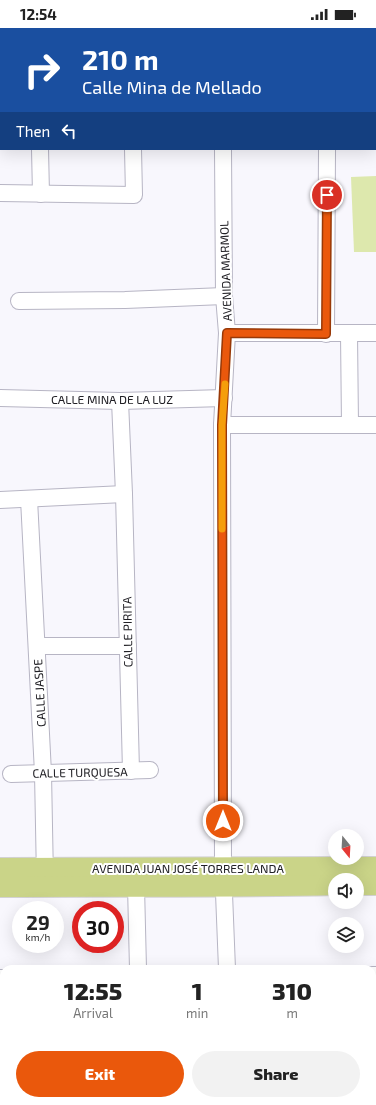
<!DOCTYPE html>
<html lang="en">
<head>
<meta charset="utf-8">
<style>
	body { margin:0; font-family:"Exo 2",sans-serif; background:#f2f2f2; color:#222; height:100vh; display:flex; flex-direction:column; font-size:15px; white-space:nowrap }
	* { box-sizing:border-box; margin:0 }
	p { font-size:13px; color:#767676 }
	.icon { flex:none; width:22px; height:22px; fill:none; stroke:currentColor; stroke-width:2; stroke-linecap:round; stroke-linejoin:round }
	.map { position:relative; flex:1; overflow:hidden }
	.side { position:absolute; left:0px; top:937px; width:376px; height:140px; display:flex; flex-direction:column; background:#fff; border-radius:12px 12px 0 0; box-shadow:0 4px 16px #0002 }
	.side>* { flex:none }
	.guide { position:absolute; left:0px; top:0px; width:376px; height:122px; box-shadow:0 4px 16px #0002; background:#1a4fa0; color:#fff; overflow:hidden }
	.needle { width:26px; rotate:162deg }
	.controls { position:absolute; left:328px; top:801px; display:grid; gap:8px }
	.controls a { display:grid; place-items:center; width:36px; height:36px; border-radius:50%; background:#fff; box-shadow:0 4px 16px #0002; font-size:20px }
	.speed { position:absolute; left:12px; top:873px; display:flex; gap:8px; font-size:20px; font-weight:700; text-align:center }
	.speed>* { display:grid; place-content:center; width:52px; height:52px; border-radius:50%; background:#fff; box-shadow:0 4px 16px #0002; line-height:1 }
	.speed small { font-size:10px; font-weight:400 }
	.speed .limit { border:6px solid #d22; background:#fff; color:#111 }
	.pin { position:absolute; display:grid; place-items:center; width:34px; height:34px; color:#fff; margin:-17px; border:2px solid #fff; border-radius:50%; box-shadow:0 1px 4px #0007 }
	.me { position:absolute; width:44px; margin:-22px; rotate:0deg; stroke-linejoin:round; filter:drop-shadow(0 0 3px #0008) }
	.turn { display:flex; align-items:center; gap:14px; height:84px; padding:0 16px; font-size:18px }
	.turn .icon { width:52px; height:52px; stroke-width:2.5 }
	.turn b { display:block; font-size:28px; line-height:34px }
	.then { display:flex; align-items:center; height:38px; padding:0 16px; background:#0003; gap:8px; font-size:15px }
	.eta { display:flex; justify-content:space-evenly; align-items:center; height:68px; text-align:center }
	.eta b { font-size:24px; font-weight:800; line-height:28px }
	.primary-button { display:flex; gap:8px; margin-top:auto; padding:8px 16px }
	.primary-button a { flex:1; height:46px; border-radius:24px; background:#ea580c; color:#fff; font-size:16px; font-weight:800; line-height:46px; text-align:center }
	.primary-button a+a { background:#f2f2f2; color:#222 }
	.status { display:flex; justify-content:space-between; align-items:center; height:28px; padding:0 20px; background:#fff; direction:ltr }
	.status svg { height:11px; fill:currentColor }
	.map>svg:first-child { display:block }
</style>
</head>
<body>
<div class="status"><b>12:54</b><svg viewBox="0 0 49 12"><path d="M0 12V9h3v3zM5 12V6h3v6zM10 12V3h3v9zM15 12V0h3v12zM26 1h20v11H26zM47 4h2v5h-2z"/></svg></div>
<div class="map">
<svg width="376" height="1077" viewBox="0 0 376 1077">
	<rect width="100%" height="100%" fill="#f8f7fd"/>
	<polygon fill="#dde8ad" points="376,148 376,224 354,224 351,149"/>
	<g fill="none" stroke-linecap="round" stroke-linejoin="round">
		<defs>
			<g id="minor">
				<polyline points="224,1 224,0"/>
				<polyline points="375,69 376,69"/>
				<polyline points="0,73 1,73"/>
				<polyline points="40,121 41,166"/>
				<polyline points="223,121 224,268 227,305 222,397 223,840 227,941"/>
				<polyline points="0,165 134,167 133,121"/>
				<polyline points="19,273 125,272 224,268"/>
				<polyline points="227,305 376,305"/>
				<polyline points="326,306 327,121"/>
				<polyline points="349,306 350,397"/>
				<polyline points="0,370 120,373 224,370"/>
				<polyline points="120,373 124,466 131,743"/>
				<polyline points="222,397 376,397"/>
				<polyline points="29,471 43,745 45,851"/>
				<polyline points="0,472 124,466"/>
				<polyline points="37,618 128,618"/>
				<polyline points="11,746 150,742"/>
				<polyline points="136,858 138,941"/>
				<polyline points="372,947 376,947"/>
				<polyline points="0,950 4,950"/>
				<polyline points="372,1036 376,1036"/>
				<polyline points="0,1049 4,1049"/>
				<polyline points="139,1073 139,1077"/>
				<polyline points="231,1073 231,1077"/>
				<polyline points="335,1073 336,1077"/>
			</g>
			<g id="major">
				<polyline points="0,840 376,839"/>
				<polyline points="357,857 376,857"/>
				<path d="M0,859C112,858 223,860 335,857"/>
			</g>
		</defs>
		<use href="#minor" stroke="#b7b5c4" stroke-width="18"/>
		<use href="#major" stroke="#d3d2d3" stroke-width="22"/>
		<use href="#minor" stroke="#fff" stroke-width="16"/>
		<use href="#major" stroke="#cad488" stroke-width="20"/>
	</g>
	<g fill="none" stroke-linecap="round" stroke-linejoin="round">
		<defs>
			<polyline id="route" points="223,793 222,397 227,305 326,306 327,167"/>
		</defs>
		<use href="#route" stroke="#983908" stroke-width="10"/>
		<use href="#route" stroke="#ea580c" stroke-width="7"/>
		<polyline stroke="#f59e0b" stroke-width="7" points="222,501 222,397 225,356"/>
	</g>
	<g text-anchor="middle" dominant-baseline="central" stroke-width="4" stroke-linejoin="round" paint-order="stroke">
		<g font-size="12" fill="#212025" stroke="#fff">
			<text transform="translate(225 243) rotate(-92)">AVENIDA MARMOL</text>
			<text x="112" y="371">CALLE MINA DE LA LUZ</text>
			<text transform="translate(127 604) rotate(-91)">CALLE PIRITA</text>
			<text transform="translate(39 665) rotate(-93)">CALLE JASPE</text>
			<text transform="translate(80 744) rotate(-1)">CALLE TURQUESA</text>
			<text x="188" y="840">AVENIDA JUAN JOSÉ TORRES LANDA</text>
		</g>
	</g>
</svg>
<div class="controls">
<a><svg class="needle" viewBox="-14 -14 28 28"><path d="M0-13l5 13h-10z" fill="#e53935"/><path d="M0 13l5-13h-10z" fill="#767676"/></svg></a>
<a><svg class="icon" aria-label="sound" viewBox="0 0 24 24"><path d="M4 9h4l5-4v14l-5-4H4zM17 9q2 3 0 6"/></svg></a>
<a><svg class="icon" aria-label="layers" viewBox="0 0 24 24"><path d="M12 4l9 5-9 5-9-5zM3 14l9 5 9-5"/></svg></a>
</div>
<div class="speed"><div>29<small>km/h</small></div><div class="limit">30</div></div>
<div class="pin" style="left:327px;top:167px;background:#d93025"><svg class="icon" aria-label="arrive" viewBox="0 0 24 24"><path d="M6 21V4h12l-3 4 3 4H6"/></svg></div>
<svg class="me" style="left:223px;top:793px" viewBox="-20 -20 40 40"><circle r="17" fill="#ea580c" stroke="#fff" stroke-width="3"/><path d="M0-11L8 9 0 5-8 9z" fill="#fff"/></svg>
<div class="guide">
<div class="turn"><svg class="icon" aria-label="right" viewBox="0 0 24 24"><path d="M7 20v-9h11M14 6l5 5-5 5"/></svg><div><b>210 m</b>Calle Mina de Mellado</div></div>
<div class="then">Then<svg class="icon" aria-label="left" viewBox="0 0 24 24"><path d="M17 20v-9H6M10 6l-5 5 5 5"/></svg></div>
</div>
<section class="side">
<div class="eta">
<div><b>12:55</b><p>Arrival</p></div>
<div><b>1</b><p>min</p></div>
<div><b>310</b><p>m</p></div>
</div>
<div class="primary-button"><a>Exit</a><a>Share</a></div>
</section>
</div>
</body>
</html>
